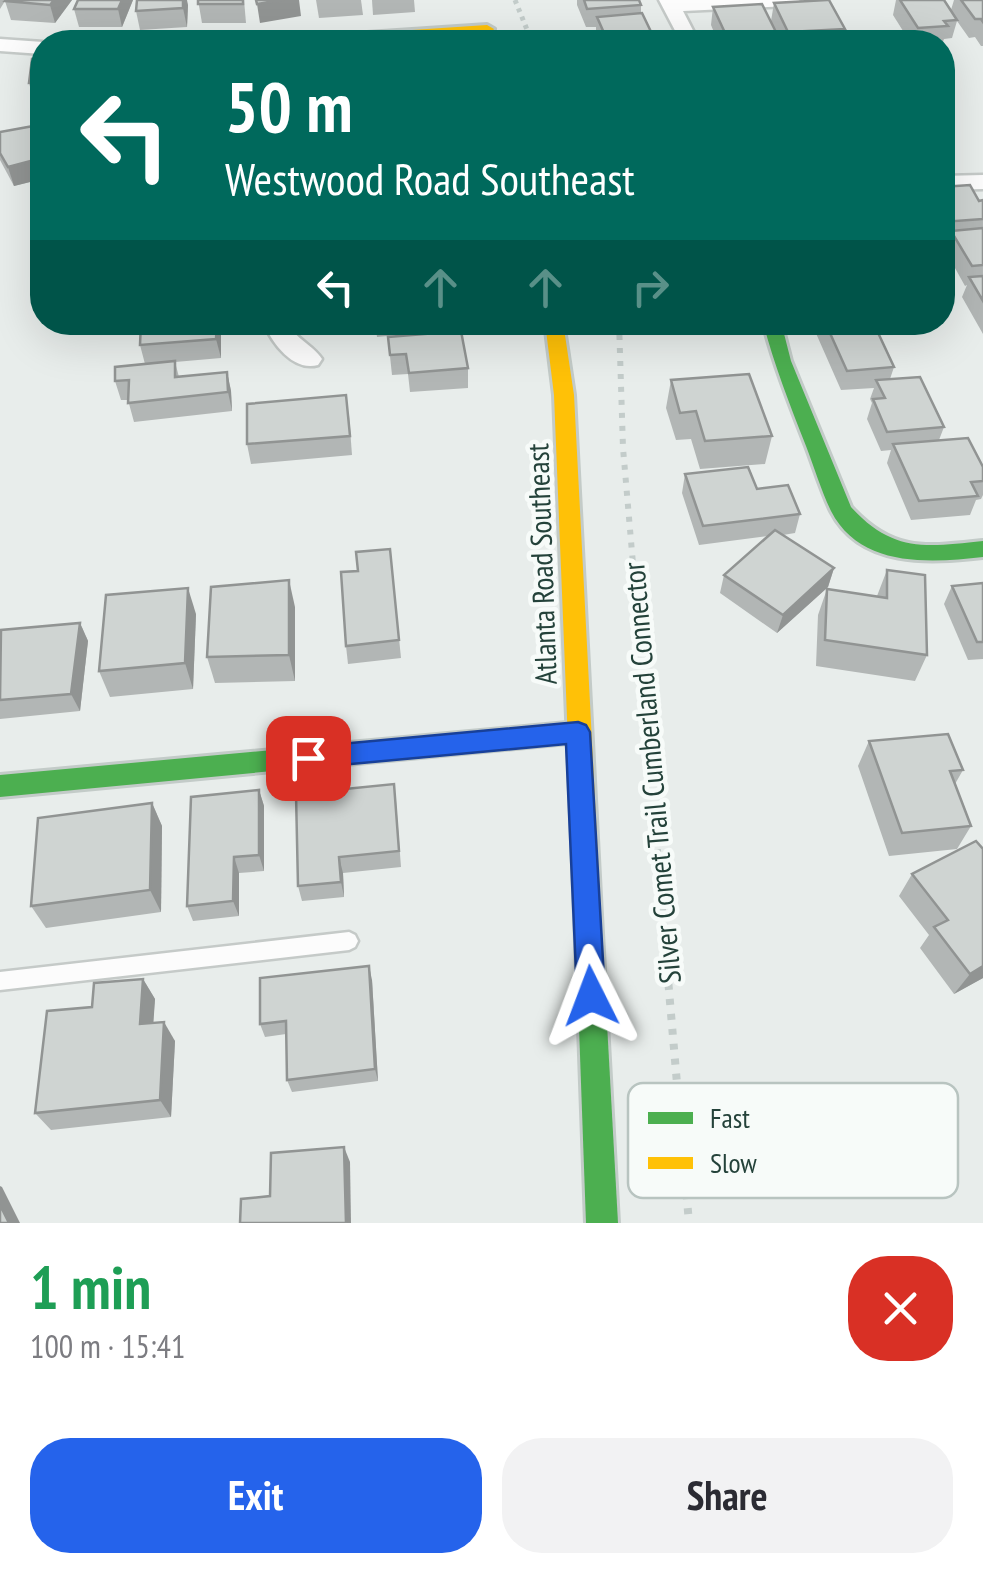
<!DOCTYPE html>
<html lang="en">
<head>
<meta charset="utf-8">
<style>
	body { margin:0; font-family:"PT Sans Narrow",sans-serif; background:#f2f2f3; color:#2b2b33; height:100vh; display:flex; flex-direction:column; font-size:38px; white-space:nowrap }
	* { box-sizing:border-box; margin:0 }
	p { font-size:32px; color:#7c7c81 }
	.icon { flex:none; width:55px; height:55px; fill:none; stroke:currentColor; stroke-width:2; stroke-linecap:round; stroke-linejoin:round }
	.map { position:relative; height:1223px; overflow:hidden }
	.panel { display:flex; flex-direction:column; background:#fff; flex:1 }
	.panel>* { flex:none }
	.guide { position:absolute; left:30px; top:30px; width:925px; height:305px; border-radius:40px; box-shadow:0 10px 40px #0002; background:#00695c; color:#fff; overflow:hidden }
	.pin { position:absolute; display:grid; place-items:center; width:85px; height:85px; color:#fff; margin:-42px; border-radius:20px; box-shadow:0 5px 15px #0006 }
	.me { position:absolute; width:110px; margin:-55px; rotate:357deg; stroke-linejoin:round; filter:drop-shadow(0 0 8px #0008) }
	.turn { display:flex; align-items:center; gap:35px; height:210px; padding:0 30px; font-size:45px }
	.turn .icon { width:130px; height:130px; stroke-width:2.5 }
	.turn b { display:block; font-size:70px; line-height:85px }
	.lanes { display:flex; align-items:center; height:95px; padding:0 30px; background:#0003; justify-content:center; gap:50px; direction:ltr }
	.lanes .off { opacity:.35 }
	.round { display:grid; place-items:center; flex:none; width:105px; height:105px; border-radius:40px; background:#f2f2f3 }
	.overview { display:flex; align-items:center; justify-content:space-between; height:170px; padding:0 30px }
	h1 { font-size:60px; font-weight:700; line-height:75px; color:#1e9e55 }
	.primary-button { display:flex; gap:20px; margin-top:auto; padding:20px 30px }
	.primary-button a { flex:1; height:115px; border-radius:40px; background:#2563eb; color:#fff; font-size:40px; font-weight:700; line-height:115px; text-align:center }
	.primary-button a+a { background:#f2f2f3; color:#2b2b33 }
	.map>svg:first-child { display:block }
</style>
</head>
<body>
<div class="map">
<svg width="983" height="1223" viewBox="0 0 983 1223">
	<rect width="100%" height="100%" fill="#e8edeb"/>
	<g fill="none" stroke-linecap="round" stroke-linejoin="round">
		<defs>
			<polygon id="lane" points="349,932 355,935 358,941 355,947 349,950 0,990 0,972"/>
			<g id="street">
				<polygon points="659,0 800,0 791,6 683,11 699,42 681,42"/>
				<polygon points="0,39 43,42 42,54 0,51"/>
				<polygon points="983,175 983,189 942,190 942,176"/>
				<path d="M263,322H287C295,339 312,344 322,359L318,365C293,372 272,343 263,322Z"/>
			</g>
			<g id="fast">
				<path d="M763,322H781L791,361L851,507C893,553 926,547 983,541V557C930,563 860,568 831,511C821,490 814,467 806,446C790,405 774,365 763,322Z"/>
				<polygon points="578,722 587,725 590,732 587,739 578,742 0,797 0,775"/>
				<polygon points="588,902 597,906 601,915 618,1223 586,1223 575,915 579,906"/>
			</g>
			<g id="slow">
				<polygon points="487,25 494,29 492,32 349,42 285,42 292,38"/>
				<polygon points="545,322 563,322 574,395 601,915 597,924 588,928 579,924 575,915 554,395"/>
			</g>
		</defs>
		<use href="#lane" stroke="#c5cac8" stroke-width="5"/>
		<use href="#street" stroke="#c5cac8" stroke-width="5"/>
		<use href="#fast" stroke="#c3cbc8" stroke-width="6"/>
		<use href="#slow" stroke="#c3cbc8" stroke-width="6"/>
		<polyline stroke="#c3ccca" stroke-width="5" stroke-dasharray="4 5" stroke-linecap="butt" points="515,0 532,42"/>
		<polyline stroke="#c3ccca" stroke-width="6" stroke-dasharray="5 8" stroke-linecap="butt" points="619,322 623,448 645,703"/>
		<polyline stroke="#c3ccca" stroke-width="8" stroke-dasharray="6 9" stroke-linecap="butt" points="644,700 689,1223"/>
		<use href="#lane" fill="#fcfcfc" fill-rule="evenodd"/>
		<use href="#street" fill="#fcfcfc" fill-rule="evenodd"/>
		<use href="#fast" fill="#4caf50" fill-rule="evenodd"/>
		<use href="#slow" fill="#ffc107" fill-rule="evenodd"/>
	</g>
	<g fill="#b2b6b5">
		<polygon points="0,0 72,0 55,23 11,20 5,1 0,9"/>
		<polygon points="78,0 133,0 122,27 79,27 74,9"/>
		<polygon points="198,0 244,0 246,23 202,23"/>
		<polygon points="316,0 361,0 363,15 319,18"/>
		<polygon points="372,0 414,0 415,12 373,15"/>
		<polygon points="577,0 639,0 641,5 641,13 655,42 599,42 596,35 596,27 586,27 577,5"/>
		<polygon points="896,0 944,0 951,10 954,0 983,0 983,46 981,46 975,37 969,38 957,21 952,38 944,39 942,44 910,42 893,15"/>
		<polygon points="774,3 845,29 842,42 781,42 776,33 775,42 718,42 711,25 713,7 771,21"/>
		<polygon points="188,5 187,27 140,30 136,11"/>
		<polygon points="42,58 42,101 34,102 29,83"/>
		<polygon points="0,132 42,132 42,179 14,186 0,160"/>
		<polygon points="942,187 979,201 983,200 983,334 962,297 967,285 965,286 945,250 948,240 942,241"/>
		<polygon points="221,322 221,358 175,362 179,377 227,372 231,391 232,411 134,422 128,400 121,400 115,381 145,364 140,345"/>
		<polygon points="375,322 460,322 460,329 377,337"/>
		<polygon points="661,322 726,322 724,331 662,331"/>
		<polygon points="811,322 873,322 894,367 890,379 944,427 939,440 983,467 983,495 981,499 976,500 970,515 911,520 887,463 891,450 881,451 867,419 872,403 870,399 874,388 841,390"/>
		<polygon points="388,337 468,368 468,388 410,392 408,374 392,375"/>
		<polygon points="671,380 772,436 765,464 700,469 691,439 676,440 666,408"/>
		<polygon points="349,415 352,455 251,464 247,444"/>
		<polygon points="685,474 757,489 800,514 795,533 783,535 834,568 828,587 777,633 720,593 724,575 768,536 699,545 682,493"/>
		<polygon points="390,549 401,658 348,664 346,646 358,571"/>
		<polygon points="887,570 927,655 915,681 816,666 818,615 827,589 877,596"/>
		<polygon points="983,583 983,659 968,660 944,604 952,586"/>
		<polygon points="295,607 295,681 215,683 207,657"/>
		<polygon points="196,614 193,689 110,697 99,671"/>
		<polygon points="80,623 88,641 80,711 0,719 0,636"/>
		<polygon points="869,741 963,770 955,784 971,826 957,849 889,856 858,766"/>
		<polygon points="259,790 264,806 264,871 239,873 239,916 193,921 187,906"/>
		<polygon points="396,801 401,867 343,873 344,897 302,901 298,886"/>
		<polygon points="152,803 162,826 161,912 46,928 31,906"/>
		<polygon points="976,841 983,978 954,994 920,948 929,935 899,896 912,874"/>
		<polygon points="143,979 155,999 153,1023 175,1041 171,1117 51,1130 35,1113 92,1007"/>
		<polygon points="372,980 378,1081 292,1092 287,1080 286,1034 265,1037 260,1024"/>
	</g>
	<g fill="#919493">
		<polygon points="54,0 72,0 55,23 50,5"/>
		<polygon points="122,0 133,0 122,27 118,9"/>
		<polygon points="183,0 187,0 188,5 187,27 183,8"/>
		<polygon points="284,0 299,0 301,16 260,23 257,4"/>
		<polygon points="42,158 42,179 14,186 8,167"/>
		<polygon points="217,322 221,322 221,358 216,339"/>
		<polygon points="227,372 231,391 232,411 228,392"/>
		<polygon points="834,568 828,587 777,633 783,615"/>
		<polygon points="289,580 295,607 295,681 289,655"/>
		<polygon points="188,588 196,614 193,689 185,663"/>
		<polygon points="80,623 88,641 80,711 71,694"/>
		<polygon points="259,790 264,806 264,871 259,855"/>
		<polygon points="152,803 162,826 161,912 150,890"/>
		<polygon points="234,857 239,873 239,916 233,901"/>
		<polygon points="339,857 343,873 344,897 341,882"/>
		<polygon points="369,966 372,980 378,1081 375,1069"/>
		<polygon points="983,966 983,978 954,994 970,974"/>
		<polygon points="143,979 155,999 152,1043 140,1024"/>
		<polygon points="164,1022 175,1041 171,1117 160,1100"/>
		<polygon points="344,1147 350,1162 351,1223 346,1223"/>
		<polygon points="0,1186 2,1187 20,1223 9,1223 0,1205"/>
	</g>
	<g fill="#cfd4d2" stroke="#919493" stroke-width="2.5">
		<polygon points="6,0 54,0 50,5 5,1"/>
		<polygon points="78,0 122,0 118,9 74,9"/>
		<polygon points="137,0 183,0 183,8 136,11"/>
		<rect x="198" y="0" width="45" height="4"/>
		<polygon points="256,0 284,0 257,4"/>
		<polygon points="584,0 639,0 641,5 587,9"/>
		<polygon points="827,0 829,0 845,29 788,32 774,3"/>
		<polygon points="900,0 944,0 957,20 944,21 948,26 918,28"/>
		<polygon points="961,0 983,0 983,22 981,19 975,19"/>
		<polygon points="762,4 776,32 726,35 713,7"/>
		<polygon points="642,13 655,40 608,42 597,17"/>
		<polygon points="435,37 436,42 390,42 389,41"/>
		<polygon points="42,58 42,82 29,83 32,59"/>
		<polygon points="39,125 42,132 42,158 8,167 0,153 0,132"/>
		<polygon points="970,185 979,201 983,200 983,219 942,222 942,187"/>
		<polygon points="983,228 983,265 972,266 951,231"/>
		<polygon points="983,276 983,301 969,277"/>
		<polygon points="141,322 217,322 216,339 140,345"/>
		<polygon points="825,322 873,322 894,367 847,371"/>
		<polygon points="461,331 468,368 409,373 406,354 390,355 388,337"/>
		<polygon points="175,361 175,377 227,372 228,392 128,403 129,380 115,381 115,367"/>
		<polygon points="749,374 772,436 705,441 696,411 680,413 671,380"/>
		<polygon points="920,377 944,427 887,432 873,399 885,398 876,380"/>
		<polygon points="346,395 350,436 247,444 247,404"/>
		<polygon points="968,438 983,467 983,481 971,482 978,496 919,501 893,444"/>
		<polygon points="748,467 757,489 788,485 800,514 703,526 685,474"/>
		<polygon points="775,530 834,568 783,615 724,575"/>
		<polygon points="390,549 399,640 346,646 341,572 358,571 356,552"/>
		<polygon points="887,570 925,575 927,655 825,640 827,589 887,598"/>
		<polygon points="289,580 289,655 207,657 211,587"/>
		<polygon points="983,583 983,642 977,642 952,586"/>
		<polygon points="188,588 185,663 99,671 106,595"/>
		<polygon points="80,623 71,694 0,700 1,630"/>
		<polygon points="948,734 963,770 950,771 971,826 902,833 869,741"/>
		<polygon points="394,784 399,851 339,857 341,882 298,886 296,794"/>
		<polygon points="259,790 259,855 234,857 233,901 187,906 191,797"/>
		<polygon points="152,803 150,890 31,906 38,818"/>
		<polygon points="976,841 983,849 983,966 970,974 934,927 948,920 912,874"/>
		<polygon points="369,966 375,1069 287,1080 286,1021 260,1024 260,978"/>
		<polygon points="143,979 140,1024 164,1022 160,1100 35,1113 47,1011 92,1007 94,983"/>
		<polygon points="344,1147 346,1223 240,1223 241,1199 270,1196 271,1153"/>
		<polygon points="0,1205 9,1223 0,1223"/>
	</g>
	<polygon fill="#2563eb" stroke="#184099" stroke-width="2.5" points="578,722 586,725 590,732 605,996 601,1006 591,1010 581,1006 577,996 566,744 308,768 299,765 296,758 299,750 308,747"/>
	<g text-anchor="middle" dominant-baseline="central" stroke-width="9" stroke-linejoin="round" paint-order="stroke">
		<g font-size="30" fill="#24423a" stroke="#f7fbf9">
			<text transform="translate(541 564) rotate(-92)">Atlanta Road Southeast</text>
			<text transform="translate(651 773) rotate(-95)">Silver Comet Trail Cumberland Connector</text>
		</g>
	</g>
	<rect x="628" y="1083" width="330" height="115" rx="15" fill="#f7fbf9" stroke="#b8c4c0" stroke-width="2.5"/>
	<rect x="648" y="1112" width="45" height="12" fill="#4caf50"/>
	<rect x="648" y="1157" width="45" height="12" fill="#ffc107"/>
	<g font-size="28" fill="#24423a">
		<text x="710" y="1128">Fast</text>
		<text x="710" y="1173">Slow</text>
	</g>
</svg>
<div class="pin" style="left:308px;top:758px;background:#d93025"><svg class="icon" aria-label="arrive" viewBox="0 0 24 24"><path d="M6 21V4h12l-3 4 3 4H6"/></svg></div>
<svg class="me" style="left:591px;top:996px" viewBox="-20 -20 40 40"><path d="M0-17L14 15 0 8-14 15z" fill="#2563eb" stroke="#fff" stroke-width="4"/></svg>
<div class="guide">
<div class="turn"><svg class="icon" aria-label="left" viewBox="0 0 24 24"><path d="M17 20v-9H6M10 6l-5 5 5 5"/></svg><div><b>50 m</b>Westwood Road Southeast</div></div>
<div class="lanes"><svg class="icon" aria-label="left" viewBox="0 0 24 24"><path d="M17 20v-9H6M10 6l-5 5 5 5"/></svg><svg class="icon off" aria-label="ahead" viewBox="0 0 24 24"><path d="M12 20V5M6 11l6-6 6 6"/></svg><svg class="icon off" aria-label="ahead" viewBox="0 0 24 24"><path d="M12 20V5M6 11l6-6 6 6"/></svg><svg class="icon off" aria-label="right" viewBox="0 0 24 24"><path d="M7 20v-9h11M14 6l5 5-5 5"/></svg></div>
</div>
</div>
<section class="panel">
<div class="overview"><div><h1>1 min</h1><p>100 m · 15:41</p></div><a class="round" style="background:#d93025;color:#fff"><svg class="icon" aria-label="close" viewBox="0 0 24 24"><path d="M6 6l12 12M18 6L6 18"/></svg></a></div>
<div class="primary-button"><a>Exit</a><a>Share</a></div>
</section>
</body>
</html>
